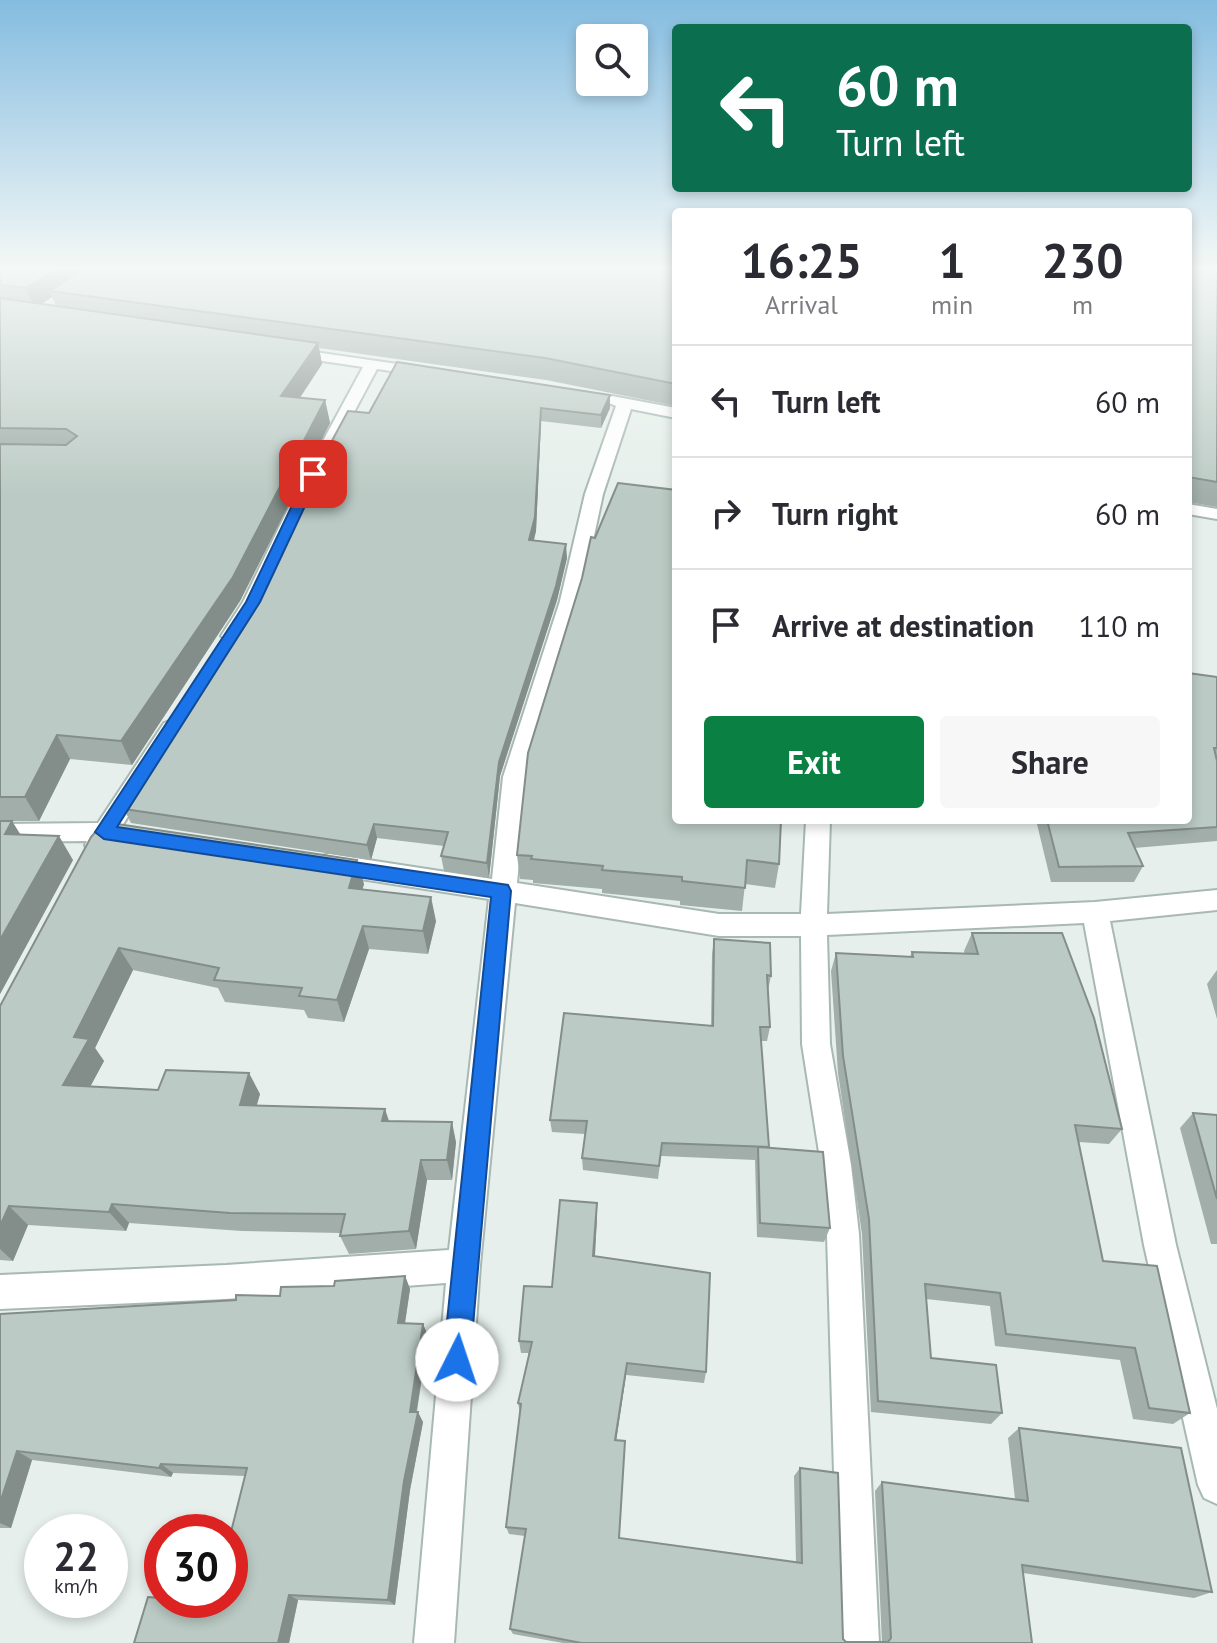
<!DOCTYPE html>
<html lang="en">
<head>
<meta charset="utf-8">
<style>
	body { margin:0; font-family:"PT Sans",sans-serif; background:#f7f7f7; color:#2b2b33; height:100vh; display:flex; flex-direction:column; font-size:30px; white-space:nowrap }
	* { box-sizing:border-box; margin:0 }
	p { font-size:26px; color:#7c7c81 }
	.icon { flex:none; width:44px; height:44px; fill:none; stroke:currentColor; stroke-width:2; stroke-linecap:round; stroke-linejoin:round }
	.map { position:relative; flex:1; overflow:hidden }
	.side { position:absolute; left:672px; top:208px; width:520px; height:616px; display:flex; flex-direction:column; background:#fff; border-radius:8px; box-shadow:0 4px 12px #0003 }
	.side>* { flex:none }
	.hud { position:absolute; left:672px; top:24px; width:520px; height:168px; border-radius:8px; box-shadow:0 4px 12px #0003; background:#0b6e4f; color:#fff; overflow:hidden }
	.fabs { position:absolute; left:576px; top:24px; display:grid; gap:16px }
	.fabs a { display:grid; place-items:center; width:72px; height:72px; border-radius:8px; background:#fff; box-shadow:0 4px 12px #0003; font-size:40px }
	.speed { position:absolute; left:24px; top:1514px; display:flex; gap:16px; font-size:40px; font-weight:700; text-align:center }
	.speed>* { display:grid; place-content:center; width:104px; height:104px; border-radius:50%; background:#fff; box-shadow:0 4px 12px #0003; line-height:1 }
	.speed small { font-size:20px; font-weight:400 }
	.speed .limit { border:12px solid #d22; background:#fff; color:#111 }
	.pin { position:absolute; display:grid; place-items:center; width:68px; height:68px; color:#fff; margin:-34px; border-radius:16px; box-shadow:0 4px 12px #0006 }
	.me { position:absolute; width:88px; margin:-44px; rotate:4deg; stroke-linejoin:round; filter:drop-shadow(0 0 6px #0008) }
	.turn { display:flex; align-items:center; gap:28px; height:168px; padding:0 32px; font-size:36px }
	.turn .icon { width:104px; height:104px; stroke-width:2.5 }
	.turn b { display:block; font-size:56px; line-height:68px }
	.eta { display:flex; justify-content:space-evenly; align-items:center; height:136px; text-align:center }
	.eta b { font-size:48px; font-weight:800; line-height:56px }
	.action { display:flex; gap:16px; margin-top:auto; padding:16px 32px }
	.action a { flex:1; height:92px; border-radius:8px; background:#0b8043; color:#fff; font-size:32px; font-weight:800; line-height:92px; text-align:center }
	.action a+a { background:#f7f7f7; color:#2b2b33 }
	ul { padding:0; list-style:none }
	li { display:flex; align-items:center; gap:24px; height:112px; padding:0 32px; border-top:2px solid #e1e1e2 }
	li div { flex:1 }
	li b { display:block; font-size:30px }
	li em { font-style:normal }
	.map>svg:first-child { display:block }
</style>
</head>
<body>
<div class="map">
<svg width="1217" height="1643" viewBox="0 0 1217 1643">
	<rect width="100%" height="100%" fill="#e6efeb"/>
	<g fill="none" stroke-linecap="round" stroke-linejoin="round">
		<defs>
			<g id="minor">
				<polygon points="287,348 425,368 432,372 425,376 377,369 321,474 263,602 238,640 231,642 221,636 243,602 305,474 363,367 282,355 282,349"/>
				<polygon points="612,396 676,408 676,418 631,409 603,494 580,601 527,777 517,883 719,914 801,914 806,820 830,820 827,914 1095,902 1217,890 1217,910 1110,921 1176,1245 1217,1409 1217,1504 1204,1498 1198,1485 1144,1245 1084,923 827,935 830,1044 851,1165 859,1234 879,1643 839,1643 827,1234 821,1165 802,1044 801,936 719,936 515,903 480,1265 454,1643 414,1643 446,1283 226,1299 0,1309 0,1275 226,1265 449,1250 489,899 329,874 320,871 317,864 320,857 329,854 492,879 503,777 560,601 585,494 616,406 604,401"/>
				<polygon points="1188,504 1217,509 1217,519 1188,514"/>
				<polygon points="172,720 180,723 183,728 122,826 135,830 138,836 135,842 126,845 111,842 106,852 97,854 88,852 85,845 87,841 0,842 0,824 98,823 164,723"/>
			</g>
		</defs>
		<use href="#minor" stroke="#a8b8b2" stroke-width="4"/>
		<use href="#minor" fill="#fff" fill-rule="evenodd"/>
	</g>
	<g fill="#a1aea9" fill-rule="evenodd">
		<path d="M0,266H676V406L546,380L319,348L322,364L300,398L325,400L330,423L240,601L132,765L70,759L39,821H12L20,835L73,860L0,994ZM52,297L56,306L41,304Z"/>
		<polygon points="1188,266 1217,266 1217,507 1188,502"/>
		<polygon points="397,362 610,408 601,428 541,421 536,531 534,540 567,558 557,600 500,776 489,878 444,871 441,856 444,846 377,838 371,860 131,823 124,809 157,759 155,753 261,589 369,413"/>
		<polygon points="595,538 676,820 779,864 775,888 745,884 742,911 680,905 680,901 602,893 602,889 533,883 533,880 520,879 517,855"/>
		<polygon points="1217,677 1217,841 1134,848 1143,866 1134,882 1051,882 1036,820 1188,820"/>
		<polygon points="91,837 364,884 362,890 436,921 428,954 369,949 344,1022 308,1018 304,1010 225,1002 218,988 133,970 95,1048 104,1061 90,1086 260,1094 256,1106 388,1121 456,1142 452,1180 427,1180 416,1249 349,1254 340,1236 341,1233 242,1231 129,1223 126,1231 28,1225 13,1261 0,1260 0,1006"/>
		<polygon points="972,933 1122,1129 1109,1144 1079,1142 1103,1261 1190,1413 1173,1424 1133,1419 1120,1360 995,1346 990,1306 926,1299 931,1358 1002,1413 991,1424 871,1412 862,1234 838,1073 831,971 836,953 910,957 912,952 965,954 964,951"/>
		<polygon points="714,939 771,976 768,990 770,1027 767,1041 761,1041 769,1147 830,1228 824,1242 757,1237 755,1160 661,1156 658,1179 583,1170 582,1158 585,1134 552,1132 550,1120 711,1026 712,954"/>
		<polygon points="1217,970 1217,1019 1207,984"/>
		<polygon points="1193,1113 1217,1115 1217,1244 1211,1244 1180,1128"/>
		<polygon points="597,1217 595,1256 706,1372 704,1383 626,1375 616,1440 619,1538 796,1562 794,1476 800,1468 843,1639 846,1642 882,1642 875,1491 882,1482 1015,1499 1008,1438 1019,1428 1212,1592 1194,1598 1023,1573 1032,1643 563,1643 513,1634 510,1629 525,1536 509,1534 506,1527 520,1413 518,1403 529,1353 521,1353 519,1341"/>
		<polygon points="405,1276 410,1289 405,1324 423,1324 428,1336 417,1412 423,1422 410,1490 395,1605 298,1600 289,1643 134,1643 212,1604 245,1476 173,1473 171,1477 32,1460 11,1528 0,1528 0,1314 236,1300 280,1296 334,1286"/>
	</g>
	<g fill="#838d89">
		<polygon points="61,266 98,266 50,291 52,297 34,309 26,288"/>
		<polygon points="318,343 322,364 286,418 281,396"/>
		<polygon points="610,395 610,408 601,428 601,415"/>
		<polygon points="325,400 330,423 240,601 132,765 121,741"/>
		<polygon points="541,408 541,421 536,531 530,554 529,540"/>
		<polygon points="566,544 567,558 557,600 500,776 489,878 487,863 499,762"/>
		<polygon points="57,735 70,759 39,821 25,797"/>
		<polygon points="12,821 27,845 5,834"/>
		<polygon points="374,824 377,838 371,860 367,845"/>
		<polygon points="59,836 73,860 0,994 0,940"/>
		<polygon points="357,860 364,884 356,912 349,888"/>
		<polygon points="431,897 436,921 428,954 423,931"/>
		<polygon points="363,926 369,949 344,1022 337,1000"/>
		<polygon points="119,948 133,970 95,1048 104,1061 80,1106 63,1085 74,1037"/>
		<polygon points="249,1073 260,1094 251,1126 240,1105"/>
		<polygon points="385,1109 392,1130 382,1121"/>
		<polygon points="452,1122 456,1142 452,1180 447,1160"/>
		<polygon points="421,1160 427,1180 416,1249 409,1231"/>
		<polygon points="597,1203 597,1217 594,1269 593,1256"/>
		<polygon points="112,1204 129,1223 126,1231 109,1212"/>
		<polygon points="9,1206 28,1225 13,1261 0,1249 0,1226"/>
		<polygon points="405,1276 410,1289 403,1335 398,1323"/>
		<polygon points="423,1324 428,1336 415,1421 410,1412"/>
		<polygon points="627,1363 626,1375 615,1449 615,1440"/>
		<polygon points="418,1412 423,1422 410,1490 395,1605 388,1600 404,1481"/>
		<polygon points="17,1451 32,1460 11,1528 0,1523 0,1503"/>
		<polygon points="161,1464 173,1473 171,1477 159,1468"/>
		<polygon points="289,1595 298,1600 289,1643 278,1643"/>
	</g>
	<g fill="#bbcac4" stroke="#838d89" stroke-width="2">
		<polygon points="0,266 61,266 26,288 0,285"/>
		<polygon points="88,266 676,266 676,384 545,358 50,291"/>
		<polygon points="1188,266 1217,266 1217,482 1188,477"/>
		<polygon points="0,298 318,343 281,396 325,400 233,577 121,741 57,735 25,797 0,797 0,444 66,445 77,436 66,429 0,428"/>
		<polygon points="397,362 610,395 601,415 541,408 535,517 529,540 566,544 556,586 499,762 487,863 441,856 448,832 374,824 367,845 124,809 161,754 155,753 261,589 321,461 348,411 369,413"/>
		<polygon points="618,483 676,490 676,820 781,820 779,864 747,860 745,888 682,881 682,877 602,870 603,866 531,859 532,856 517,855 528,753 582,578 591,537 595,538"/>
		<polygon points="1188,673 1217,677 1217,748 1214,748 1217,761 1217,827 1128,833 1143,866 1059,867 1047,820 1188,820"/>
		<polygon points="0,821 12,821 5,834 59,836 0,940"/>
		<polygon points="104,822 357,860 349,888 431,897 423,931 363,926 337,1000 299,996 302,988 214,980 219,968 119,948 74,1037 89,1039 63,1085 158,1090 166,1070 249,1073 240,1105 385,1109 382,1121 452,1122 447,1160 421,1160 409,1231 340,1236 345,1214 230,1213 112,1204 109,1212 9,1206 0,1226 0,1006 91,837"/>
		<polygon points="972,933 1062,933 1094,1018 1122,1129 1075,1125 1103,1261 1157,1266 1190,1413 1149,1408 1135,1348 1006,1334 1000,1293 925,1284 931,1358 996,1365 1002,1413 878,1401 869,1219 843,1056 836,953 913,957 912,952 978,954"/>
		<polygon points="714,939 770,943 771,976 767,975 770,1027 760,1027 769,1147 662,1143 659,1166 582,1158 587,1121 550,1120 564,1013 713,1026"/>
		<polygon points="1193,1113 1217,1115 1217,1199"/>
		<polygon points="758,1147 823,1152 830,1228 760,1223"/>
		<polygon points="560,1200 597,1203 593,1256 710,1273 706,1372 627,1363 615,1440 625,1441 619,1538 802,1563 800,1468 838,1473 843,1639 846,1642 888,1642 891,1638 882,1482 1028,1501 1019,1428 1181,1448 1212,1592 1022,1565 1032,1643 581,1643 510,1629 526,1529 506,1527 521,1404 518,1403 532,1342 519,1341 524,1286 552,1287"/>
		<polygon points="405,1276 398,1323 423,1324 410,1412 418,1412 404,1481 388,1600 289,1595 278,1643 134,1643 148,1597 162,1598 162,1600 175,1600 212,1604 214,1600 230,1600 230,1536 247,1468 161,1464 159,1468 17,1451 0,1503 0,1314 236,1300 236,1295 280,1296 281,1287 334,1286 335,1281"/>
	</g>
	<linearGradient id="sky" x2="0" y2="1"><stop stop-color="#84bce0"/><stop offset="0.54" stop-color="#f4f8f6"/><stop offset="1" stop-color="#f4f8f6" stop-opacity="0"/></linearGradient>
	<rect width="1217" height="496" fill="url(#sky)"/>
	<polygon fill="#1a73e8" stroke="#114b97" stroke-width="2" points="313,470 320,474 260,602 117,827 508,885 511,891 470,1360 466,1369 457,1373 447,1369 443,1360 491,897 104,839 95,832 246,602 307,474"/>
</svg>
<div class="fabs">
<a><svg class="icon" aria-label="search" viewBox="0 0 24 24"><circle cx="10" cy="10" r="6"/><path d="M15 15l6 6"/></svg></a>
</div>
<div class="speed"><div>22<small>km/h</small></div><div class="limit">30</div></div>
<div class="pin" style="left:313px;top:474px;background:#d93025"><svg class="icon" aria-label="arrive" viewBox="0 0 24 24"><path d="M6 21V4h12l-3 4 3 4H6"/></svg></div>
<svg class="me" style="left:457px;top:1360px" viewBox="-20 -20 40 40"><circle r="19" fill="#fff"/><path d="M0-13L10 11 0 6-10 11z" fill="#1a73e8"/></svg>
<div class="hud">
<div class="turn"><svg class="icon" aria-label="left" viewBox="0 0 24 24"><path d="M17 20v-9H6M10 6l-5 5 5 5"/></svg><div><b>60 m</b>Turn left</div></div>
</div>
<section class="side">
<div class="eta">
<div><b>16:25</b><p>Arrival</p></div>
<div><b>1</b><p>min</p></div>
<div><b>230</b><p>m</p></div>
</div>
<ul>
<li><svg class="icon" aria-label="left" viewBox="0 0 24 24"><path d="M17 20v-9H6M10 6l-5 5 5 5"/></svg><div><b>Turn left</b></div><em>60 m</em></li>
<li><svg class="icon" aria-label="right" viewBox="0 0 24 24"><path d="M7 20v-9h11M14 6l5 5-5 5"/></svg><div><b>Turn right</b></div><em>60 m</em></li>
<li><svg class="icon" aria-label="arrive" viewBox="0 0 24 24"><path d="M6 21V4h12l-3 4 3 4H6"/></svg><div><b>Arrive at destination</b></div><em>110 m</em></li>
</ul>
<div class="action"><a>Exit</a><a>Share</a></div>
</section>
</div>
</body>
</html>
